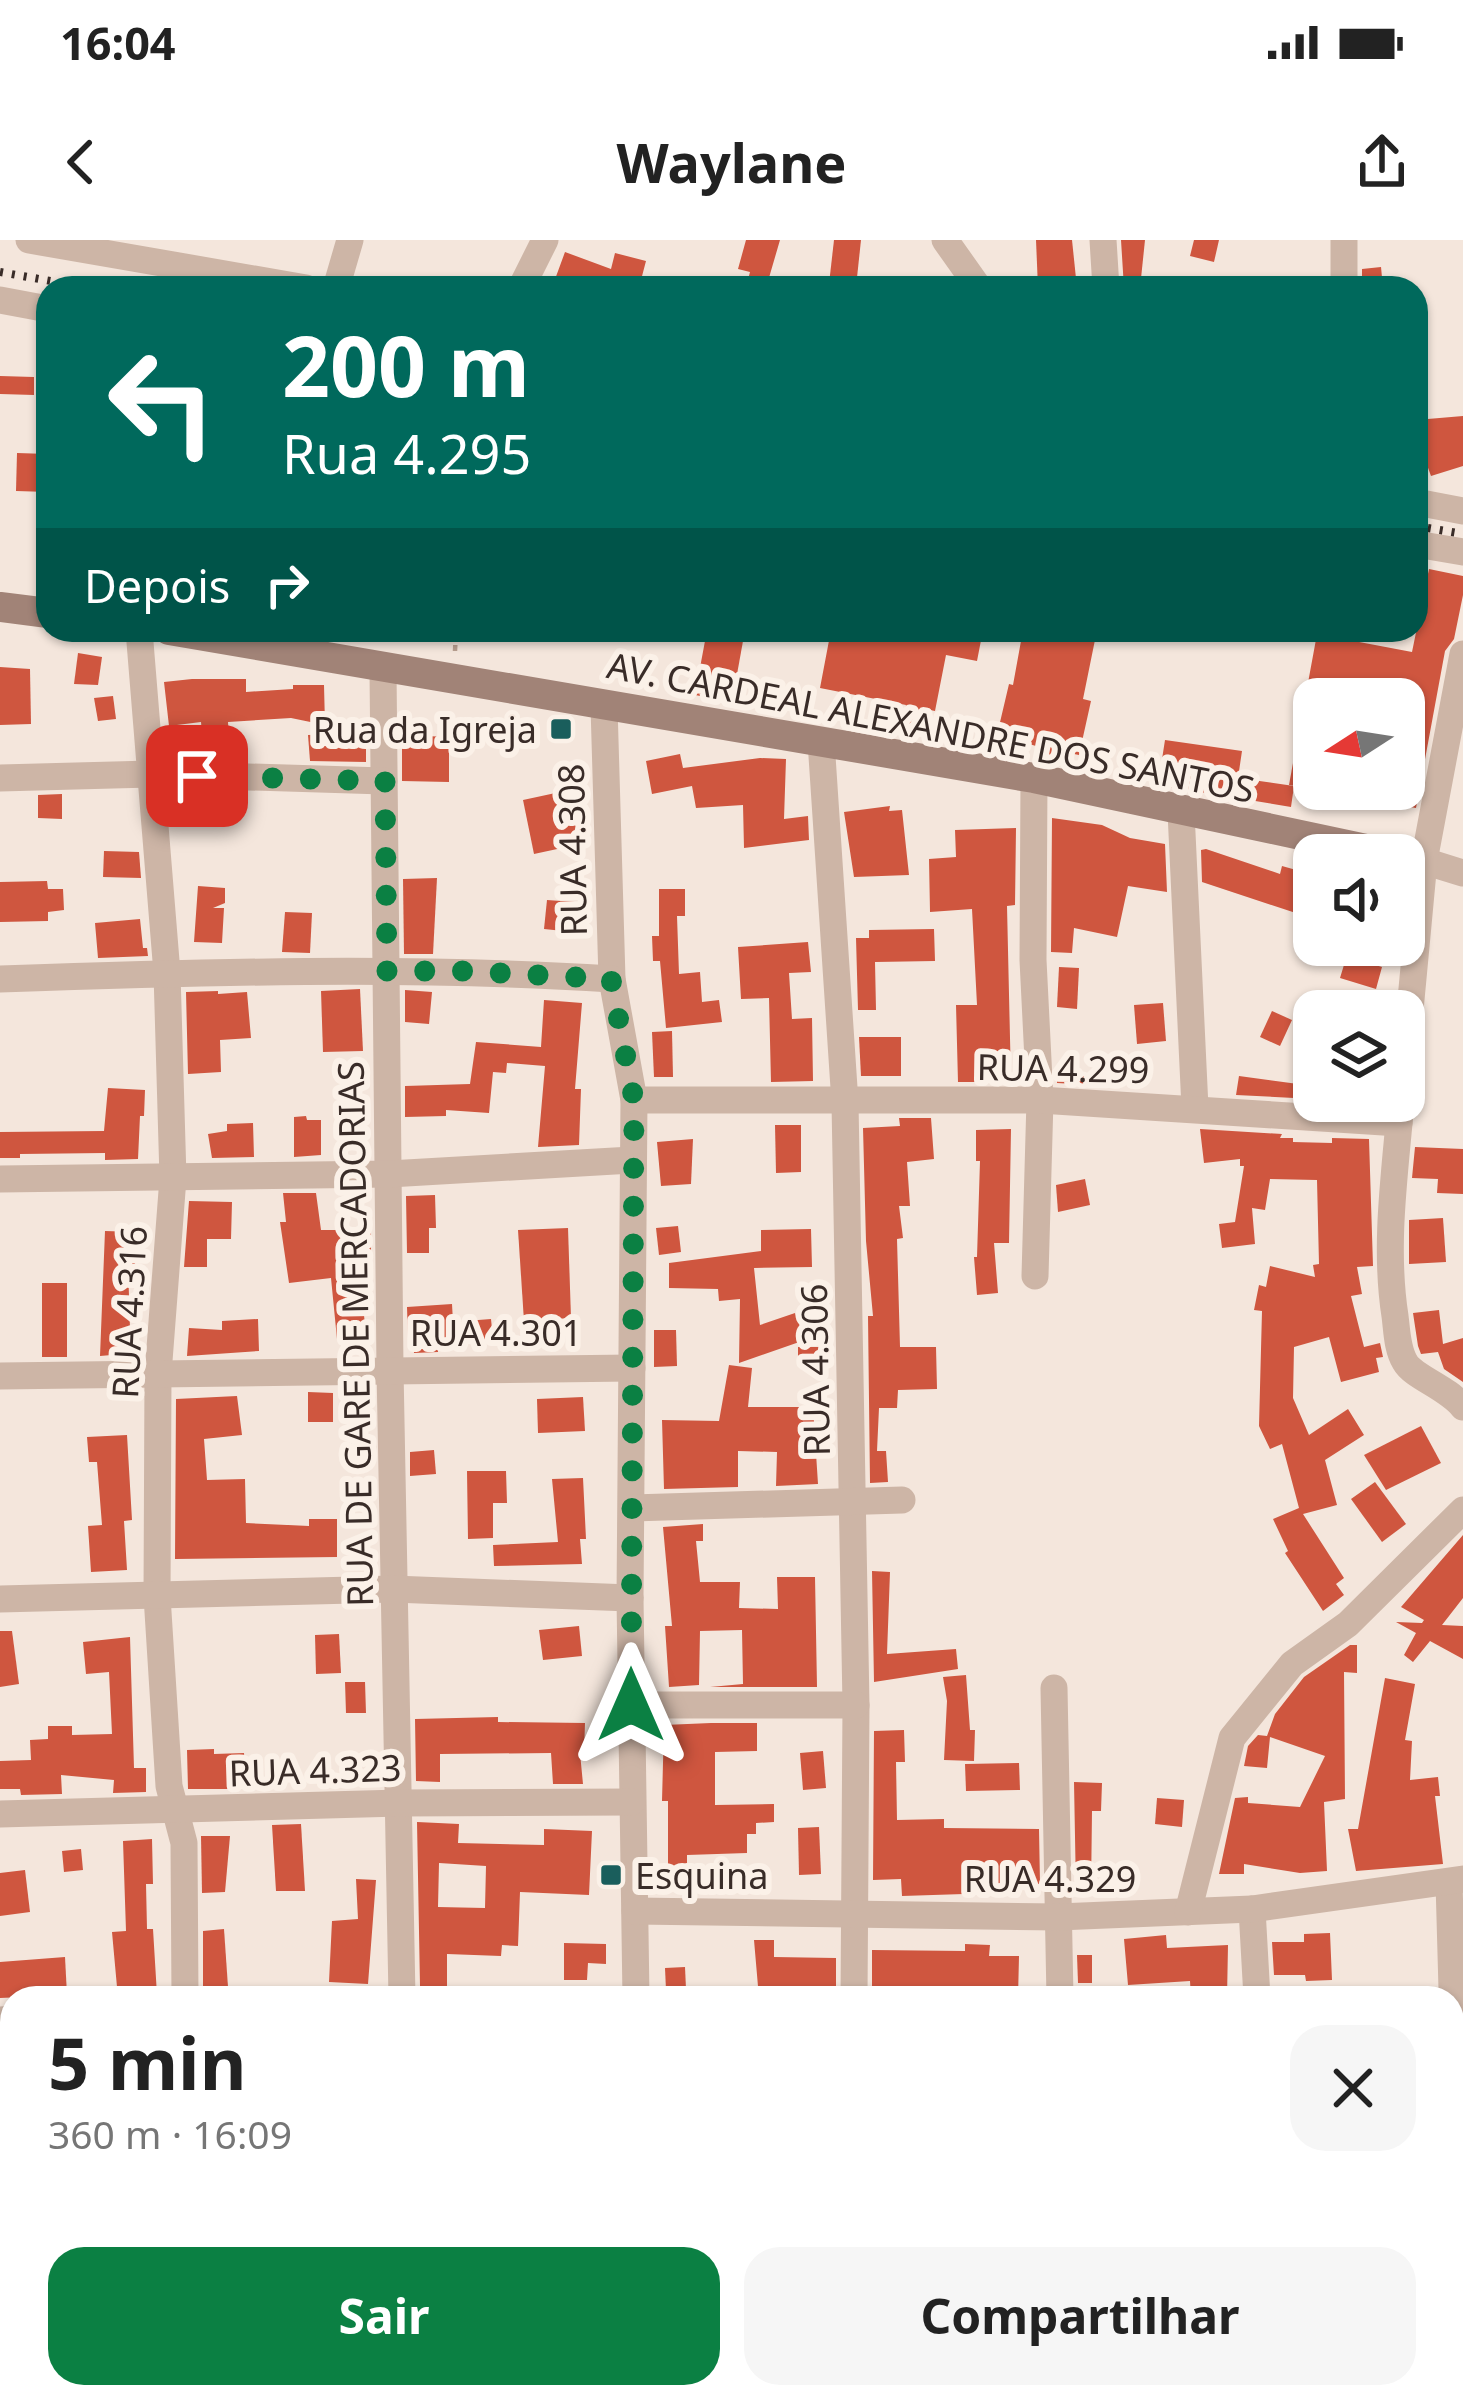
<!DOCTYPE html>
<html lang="pt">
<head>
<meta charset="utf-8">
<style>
	body { margin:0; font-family:"Noto Sans",sans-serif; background:#f6f6f6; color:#222; height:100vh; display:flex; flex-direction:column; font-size:45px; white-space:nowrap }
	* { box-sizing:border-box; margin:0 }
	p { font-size:39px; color:#767676 }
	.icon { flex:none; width:66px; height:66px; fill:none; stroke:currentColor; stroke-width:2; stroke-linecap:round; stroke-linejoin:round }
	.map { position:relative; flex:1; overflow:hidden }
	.sheet { position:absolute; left:0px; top:1746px; width:1464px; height:423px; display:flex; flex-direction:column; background:#fff; border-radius:36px 36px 0 0; box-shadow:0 3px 9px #0004 }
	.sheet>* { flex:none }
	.banner { position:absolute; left:36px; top:36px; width:1392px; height:366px; border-radius:36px; box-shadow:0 3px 9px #0004; background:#00695c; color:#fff; overflow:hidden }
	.needle { width:78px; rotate:258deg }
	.buttons { position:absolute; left:1293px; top:438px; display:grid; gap:24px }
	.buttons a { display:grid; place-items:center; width:132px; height:132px; border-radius:24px; background:#fff; box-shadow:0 3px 9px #0004; font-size:60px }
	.pin { position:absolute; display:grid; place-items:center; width:102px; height:102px; color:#fff; margin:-51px; border-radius:24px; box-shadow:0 6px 18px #0006 }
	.me { position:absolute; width:132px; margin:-66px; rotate:0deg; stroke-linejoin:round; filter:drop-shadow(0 0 9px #0008) }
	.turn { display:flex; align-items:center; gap:42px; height:252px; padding:0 48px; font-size:54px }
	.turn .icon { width:156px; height:156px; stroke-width:2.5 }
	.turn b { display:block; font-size:84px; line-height:102px }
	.then { display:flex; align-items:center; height:114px; padding:0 48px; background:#0003; gap:24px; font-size:45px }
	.round { display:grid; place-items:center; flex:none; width:126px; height:126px; border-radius:36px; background:#f6f6f6 }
	.summary { display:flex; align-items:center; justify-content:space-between; height:204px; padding:0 48px }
	h1 { font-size:72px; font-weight:700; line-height:90px }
	.action { display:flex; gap:24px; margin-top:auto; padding:24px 48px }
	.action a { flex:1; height:138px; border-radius:36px; background:#0b8043; color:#fff; font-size:48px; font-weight:700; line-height:138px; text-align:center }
	.action a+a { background:#f6f6f6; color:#222 }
	.status { display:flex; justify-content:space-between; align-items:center; height:84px; padding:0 60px; background:#fff; direction:ltr }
	.status svg { height:33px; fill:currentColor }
	header { display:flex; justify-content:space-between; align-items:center; height:156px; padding:0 48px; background:#fff; font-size:54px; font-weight:700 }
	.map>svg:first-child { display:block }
</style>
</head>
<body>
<div class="status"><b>16:04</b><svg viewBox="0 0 49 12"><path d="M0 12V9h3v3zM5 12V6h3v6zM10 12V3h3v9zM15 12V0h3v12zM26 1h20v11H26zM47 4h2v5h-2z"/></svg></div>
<header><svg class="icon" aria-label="back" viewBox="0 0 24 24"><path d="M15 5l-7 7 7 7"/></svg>Waylane<svg class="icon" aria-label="share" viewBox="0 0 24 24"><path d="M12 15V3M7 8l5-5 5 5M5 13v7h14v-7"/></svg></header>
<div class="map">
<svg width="1463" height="2167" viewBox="0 0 1463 2167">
	<rect width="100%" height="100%" fill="#f4e6dc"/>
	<g fill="#cf563f" fill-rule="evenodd">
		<polygon points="746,0 780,0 766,48 746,48 750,32 738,29"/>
		<polygon points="834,0 861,0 856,47 829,44"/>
		<polygon points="1036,0 1072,0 1077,48 1038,48"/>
		<polygon points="1121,0 1145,0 1140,48 1124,48"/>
		<polygon points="1194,0 1219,0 1214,22 1190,16"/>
		<polygon points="565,12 611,29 615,13 646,21 641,40 657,48 570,48 554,42"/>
		<polygon points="1381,27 1383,48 1362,48 1362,29"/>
		<polygon points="0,136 34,137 34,155 0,154"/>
		<polygon points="1463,176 1463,226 1431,236 1427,225 1416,229 1416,180"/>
		<polygon points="17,213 48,214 48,252 16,251"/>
		<polygon points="1429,329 1463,336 1463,355 1454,399 1445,411 1416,568 1364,559 1365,549 1404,549 1404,459 1305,459 1317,394 1412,412"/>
		<polygon points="707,390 745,390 732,462 695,455"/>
		<polygon points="831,390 983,390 977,421 946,415 935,471 925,469 921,488 902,485 906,465 820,448"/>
		<polygon points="1023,390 1097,390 1083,459 1091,461 1079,515 1069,513 1066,525 1034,518 1036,506 997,495 1009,444 1013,445"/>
		<polygon points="78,413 102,417 98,445 74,444"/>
		<polygon points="0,427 30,429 31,484 0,485"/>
		<polygon points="192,439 246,439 246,452 293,449 293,445 324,445 325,485 291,478 228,482 230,514 204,516 201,482 169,486 164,442"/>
		<polygon points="113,456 116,479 98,481 94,458"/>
		<polygon points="1304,462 1314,463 1314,549 1289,545"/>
		<polygon points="366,493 366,522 310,521 308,495"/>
		<polygon points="402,495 449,497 449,542 402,541"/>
		<polygon points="1165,500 1242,511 1238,538 1294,546 1291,567 1158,545"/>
		<polygon points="680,514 683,528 760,518 786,519 784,579 808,576 809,600 744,608 743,565 696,568 692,546 652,554 646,521"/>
		<polygon points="574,549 585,603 534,614 523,560"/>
		<polygon points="62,554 62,579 38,578 38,555"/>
		<polygon points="890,566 889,571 902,570 909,635 854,637 844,572"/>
		<polygon points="1052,578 1102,585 1130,598 1165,604 1167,652 1128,646 1117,697 1074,688 1072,713 1051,712"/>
		<polygon points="1016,588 1015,665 1007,666 1011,842 958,842 956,765 977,765 972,669 930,672 929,619 956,617 955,590"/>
		<polygon points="1206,609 1280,634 1282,626 1314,635 1314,679 1202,642 1201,610"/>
		<polygon points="104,611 139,612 141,638 103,637"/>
		<polygon points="437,638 433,714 404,714 403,639"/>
		<polygon points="47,641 48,649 63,649 64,670 48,672 48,681 0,682 0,642"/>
		<polygon points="198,646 225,648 225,663 213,668 224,668 222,703 194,702"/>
		<polygon points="659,649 685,649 685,676 677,676 679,734 700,732 702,762 719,760 722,782 666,788 660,721 653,721 652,696 659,696"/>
		<polygon points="547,660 575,662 573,692 544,689"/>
		<polygon points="285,672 312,673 310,713 282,712"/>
		<polygon points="140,679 143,708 147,708 148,716 98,718 95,683"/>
		<polygon points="934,689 935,721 875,722 876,770 858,770 856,698 869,698 869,690"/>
		<polygon points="808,702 811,732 789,733 792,779 812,778 813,841 771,842 769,758 741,759 738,707"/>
		<polygon points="1350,705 1377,705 1369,723 1382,727 1376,749 1340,738"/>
		<polygon points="1059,727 1079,728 1077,769 1057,767"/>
		<polygon points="360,749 363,811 323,812 321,751"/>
		<polygon points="405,750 432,752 429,784 405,782"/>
		<polygon points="218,751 218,754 247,752 251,798 220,800 221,832 188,834 186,752"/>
		<polygon points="544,760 582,763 575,849 581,849 579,905 538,907 545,826 507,823 506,833 493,832 489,873 446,870 446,876 405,877 405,846 470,844 476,802 541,807"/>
		<polygon points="1163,763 1166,801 1137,804 1134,765"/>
		<polygon points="1272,771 1292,780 1280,806 1260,797"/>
		<polygon points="672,791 673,837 654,837 652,792"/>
		<polygon points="859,797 901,797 901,836 861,836"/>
		<polygon points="1057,833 1110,835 1110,846 1057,843"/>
		<polygon points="1239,836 1298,844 1294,858 1236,855"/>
		<polygon points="108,848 145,850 144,876 140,876 138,919 105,920 105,913 20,914 20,918 0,918 0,892 104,891"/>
		<polygon points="306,876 307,880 321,880 321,915 294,917 294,877"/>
		<polygon points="899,878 931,878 934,919 907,922 910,966 899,966 903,998 897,999 900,1107 936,1107 937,1149 898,1150 897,1168 879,1168 877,1211 886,1211 888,1242 870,1243 868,1076 873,1076 866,1001 863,888 900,886"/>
		<polygon points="253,883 254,917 212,918 208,894 227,891 227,884"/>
		<polygon points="775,885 801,885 801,932 776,933"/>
		<polygon points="1011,889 1009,1003 994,1003 998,1053 977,1055 974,1017 977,1017 980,921 976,921 976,890"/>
		<polygon points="1200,889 1282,894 1280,898 1293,898 1293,902 1332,903 1332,898 1369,899 1373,1026 1357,1027 1362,1054 1351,1056 1364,1107 1380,1103 1383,1117 1376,1118 1379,1132 1341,1142 1329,1097 1294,1107 1293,1158 1309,1195 1348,1169 1364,1195 1325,1220 1337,1265 1303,1274 1344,1338 1336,1344 1344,1355 1323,1371 1285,1313 1288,1311 1273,1279 1299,1268 1282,1204 1270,1209 1259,1186 1262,1071 1254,1070 1259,1045 1266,1047 1270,1026 1315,1037 1313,1025 1319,1024 1317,940 1270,939 1265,970 1252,968 1255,1004 1222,1008 1219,984 1235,982 1244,926 1240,926 1240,919 1204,923"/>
		<polygon points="693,899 691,944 661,946 657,902"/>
		<polygon points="1415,907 1463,909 1463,954 1437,953 1438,939 1412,938"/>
		<polygon points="1085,939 1090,965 1058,972 1056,945"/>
		<polygon points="283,953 316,953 321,990 371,990 371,1033 360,1033 366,1096 337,1099 331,1038 289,1043 280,982 286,982"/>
		<polygon points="435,955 436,988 429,988 429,1013 407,1013 406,956"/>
		<polygon points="189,961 232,962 231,999 207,999 207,1027 184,1027"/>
		<polygon points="1443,978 1446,1022 1409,1024 1409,980"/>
		<polygon points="678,986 681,1012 659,1015 656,988"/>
		<polygon points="568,988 571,1078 524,1081 518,990"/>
		<polygon points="811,989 812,1027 754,1028 760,1085 795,1073 805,1100 739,1123 740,1059 719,1061 718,1049 669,1048 669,1023 761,1011 761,990"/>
		<polygon points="105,991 136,992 135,1024 128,1024 130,1089 134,1089 135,1113 100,1116"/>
		<rect x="42" y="1043" width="25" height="74"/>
		<polygon points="452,1064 453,1082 491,1079 493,1099 438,1104 438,1112 414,1113 413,1099 408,1099 407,1067"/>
		<polygon points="1439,1070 1443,1104 1463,1098 1463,1142 1444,1129 1438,1112 1421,1114 1418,1106 1413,1073"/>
		<polygon points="258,1079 259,1111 187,1116 189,1088 222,1090 222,1081"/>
		<polygon points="654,1090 676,1090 677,1126 654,1127"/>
		<rect x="798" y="1107" width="25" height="18"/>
		<polygon points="729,1125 752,1128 748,1167 813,1167 818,1244 776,1246 777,1212 738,1211 738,1247 664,1249 662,1180 719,1181"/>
		<polygon points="308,1152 333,1153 333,1182 308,1182"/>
		<polygon points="237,1156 242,1195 204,1199 207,1240 245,1239 246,1283 309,1286 309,1279 337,1279 337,1317 175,1319 176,1159"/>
		<polygon points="583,1157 585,1191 538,1193 537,1159"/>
		<polygon points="1421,1186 1441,1223 1386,1250 1364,1215"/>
		<polygon points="127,1195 132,1280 124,1281 127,1330 91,1332 88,1286 102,1285 97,1222 89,1222 87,1197"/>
		<polygon points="434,1210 436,1234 410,1236 410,1212"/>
		<polygon points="467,1231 506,1231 507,1263 493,1263 493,1298 468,1299"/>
		<polygon points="583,1238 586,1299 580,1299 582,1324 494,1326 493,1305 558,1302 552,1239"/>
		<polygon points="1375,1242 1406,1284 1382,1302 1351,1259"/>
		<polygon points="703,1284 703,1301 696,1301 700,1342 740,1342 739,1368 778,1369 777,1337 815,1337 817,1447 710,1447 743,1444 742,1390 700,1391 699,1445 669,1447 665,1386 672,1386 663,1287"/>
		<polygon points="1463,1295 1463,1358 1442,1385 1463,1386 1463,1419 1430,1401 1413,1422 1404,1415 1416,1393 1396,1382 1422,1383 1424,1380 1401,1367"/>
		<polygon points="872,1331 890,1332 887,1414 956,1409 958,1429 874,1442"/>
		<polygon points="579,1386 582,1416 543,1420 539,1390"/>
		<polygon points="0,1391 12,1391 19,1444 0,1447"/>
		<polygon points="339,1394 341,1433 316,1434 315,1395"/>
		<polygon points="130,1397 134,1528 146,1528 146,1552 113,1553 114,1540 61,1535 62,1554 21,1555 20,1549 0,1549 0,1521 31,1520 30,1500 48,1499 48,1486 72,1486 72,1495 112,1494 109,1432 86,1434 83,1402"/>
		<polygon points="1350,1405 1357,1405 1357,1433 1344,1432 1345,1559 1324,1562 1327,1631 1300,1633 1244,1624 1244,1634 1219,1634 1235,1558 1248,1557 1248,1563 1300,1567 1325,1516 1270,1497 1267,1528 1244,1526 1248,1506 1258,1495 1267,1496 1275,1474 1304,1437"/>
		<polygon points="966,1435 970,1490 975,1490 974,1521 944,1520 947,1461 943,1437"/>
		<polygon points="1385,1438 1415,1444 1405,1500 1412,1501 1410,1540 1438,1537 1440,1556 1435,1556 1443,1624 1356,1631 1348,1589 1358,1589"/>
		<polygon points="345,1442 365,1442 366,1473 346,1473"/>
		<polygon points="498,1477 498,1482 585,1483 584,1513 580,1513 583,1544 553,1544 551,1513 440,1514 440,1542 416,1541 415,1479"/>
		<polygon points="711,1483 757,1483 757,1511 715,1512 715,1565 774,1564 774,1582 756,1583 756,1594 747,1594 747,1613 687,1615 687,1635 668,1634 668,1561 662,1561 664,1485"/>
		<polygon points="904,1490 905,1522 896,1522 897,1580 944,1579 944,1588 1039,1589 1040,1644 964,1643 964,1654 902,1656 901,1639 873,1640 874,1491"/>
		<polygon points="214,1509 214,1514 244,1513 246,1549 188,1549 187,1510"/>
		<polygon points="823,1511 826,1548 803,1550 800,1513"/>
		<polygon points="1019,1523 1020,1550 966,1551 965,1524"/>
		<polygon points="1074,1542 1102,1543 1101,1571 1092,1571 1091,1652 1076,1651"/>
		<polygon points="1157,1558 1184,1560 1182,1587 1155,1584"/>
		<path d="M417,1582L459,1584L458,1603L544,1605V1589L592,1591L589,1655L520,1652L518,1706L502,1705L501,1716L447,1714V1746H420ZM439,1623L486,1626L485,1668L438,1667Z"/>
		<polygon points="301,1584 305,1651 276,1651 272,1585"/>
		<polygon points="819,1587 821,1634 799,1635 798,1588"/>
		<polygon points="201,1596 230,1596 225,1652 202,1653"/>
		<polygon points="152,1599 153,1644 146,1644 147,1689 153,1689 157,1755 118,1758 112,1692 126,1691 123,1601"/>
		<polygon points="81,1609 83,1630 64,1632 62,1611"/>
		<polygon points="25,1630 30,1672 0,1676 0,1633"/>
		<polygon points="356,1639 376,1640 368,1744 329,1742 332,1681 358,1679"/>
		<polygon points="224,1689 228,1747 203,1749 203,1691"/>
		<polygon points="1330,1693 1332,1740 1306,1741 1305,1735 1274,1735 1272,1702 1304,1702 1304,1694"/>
		<polygon points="1166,1695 1167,1708 1228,1705 1227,1758 1191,1758 1190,1741 1128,1745 1124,1699"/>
		<polygon points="754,1700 774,1700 774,1717 836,1718 836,1751 827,1751 827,1758 794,1758 794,1749 775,1751 775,1758 759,1758"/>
		<polygon points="564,1703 606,1704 606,1724 588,1723 587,1740 564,1740"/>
		<polygon points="965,1704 990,1705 989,1716 1019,1716 1018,1758 947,1758 948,1750 872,1748 872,1710 965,1711"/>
		<polygon points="1077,1715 1092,1715 1092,1743 1078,1743"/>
		<polygon points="65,1717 67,1755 0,1758 0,1722"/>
		<polygon points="685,1727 686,1749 666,1750 665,1728"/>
	</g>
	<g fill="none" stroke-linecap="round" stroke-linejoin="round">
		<polyline stroke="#b99f90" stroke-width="4.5" stroke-dasharray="6 6" stroke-linecap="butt" points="455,411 456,390"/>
		<g stroke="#cdb5a6" stroke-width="27">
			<polyline points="29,0 306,48"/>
			<polyline points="945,0 979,48"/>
			<polyline points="1103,0 1106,48"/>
			<polyline points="336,48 350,0"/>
			<polyline points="521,48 545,0"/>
			<polyline points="1344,48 1344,0"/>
			<polyline points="0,60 48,69"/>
			<polyline points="1416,262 1463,271"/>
			<polyline points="1416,304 1463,312"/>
			<polyline points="139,390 167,733 173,938 158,1134 157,1356 169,1546 184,1603 185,1758"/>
			<polyline points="383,430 390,1129 402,1758"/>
			<polyline points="604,466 612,739 634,860 630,1358 636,1758"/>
			<polyline points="821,501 845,863 856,1465 854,1758"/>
			<polyline points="0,538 151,534 384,541"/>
			<polyline points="1034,538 1033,720 1040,860 1035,1036"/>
			<polyline points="1181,572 1195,868"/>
			<polyline points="1424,621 1463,633"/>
			<path d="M0,739C204,732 408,726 612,739"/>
			<polyline points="1404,834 1424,621 1463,414"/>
			<polyline points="634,860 1040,860 1399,883"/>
			<path d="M1401,861C1395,933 1384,1005 1395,1076C1397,1091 1397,1109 1405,1122C1413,1137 1447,1147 1463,1167"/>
			<polyline points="0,939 389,934 632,920"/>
			<polyline points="0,1136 632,1128"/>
			<polyline points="632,1268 902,1260"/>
			<polyline points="0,1359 393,1349 630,1358"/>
			<polyline points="1054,1448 1060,1758"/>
			<polyline points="631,1465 856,1465"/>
			<polyline points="0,1574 400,1563 632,1562"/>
			<polyline points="1449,1642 1456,1892 1455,2167"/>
			<polyline points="1252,1669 1257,1758"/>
			<polyline points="635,1671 1058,1677 1252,1669 1463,1639"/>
			<polyline points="1188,1672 1232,1498 1292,1424 1348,1384 1463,1270"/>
			<polyline points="0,1780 12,1779"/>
			<polyline points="0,1973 12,1972"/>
			<polyline points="638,2157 639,2167"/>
			<polyline points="853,2157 854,2167"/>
			<polyline points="1054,2157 1055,2167"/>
			<polyline points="1259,2157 1260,2167"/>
			<polyline points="182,2167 189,2157"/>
			<polyline points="312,2167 399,2164"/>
		</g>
		<g stroke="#a18377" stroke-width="30">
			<polyline points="0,367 48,373"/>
			<polyline points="169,390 1034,538 1394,615"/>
		</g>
		<g stroke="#392c28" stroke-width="8" stroke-dasharray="3 9" stroke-linecap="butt">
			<polyline points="0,32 90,48"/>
			<polyline points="1416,286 1463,294"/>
		</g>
	</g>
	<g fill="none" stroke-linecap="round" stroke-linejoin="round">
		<polyline stroke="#0b8043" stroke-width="21" stroke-dasharray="0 37.8" points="197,536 385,541 387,731 464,731 611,739 634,860 631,1465"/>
	</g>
	<g fill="#1a5e5c" stroke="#fbf1e8" stroke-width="4.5">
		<rect x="549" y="477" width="24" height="24" rx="6"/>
		<rect x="599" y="1623" width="24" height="24" rx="6"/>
	</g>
	<g text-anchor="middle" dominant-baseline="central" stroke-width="12" stroke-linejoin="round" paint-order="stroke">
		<g font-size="36" fill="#392c28" stroke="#fbf1e8">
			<text transform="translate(931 487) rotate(11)">AV. CARDEAL ALEXANDRE DOS SANTOS</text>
			<text transform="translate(572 610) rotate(-91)">RUA 4.308</text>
			<text transform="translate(1063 828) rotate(1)">RUA 4.299</text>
			<text transform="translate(129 1072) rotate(-87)">RUA 4.316</text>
			<text x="496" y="1092">RUA 4.301</text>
			<text transform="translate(355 1094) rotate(-91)">RUA DE GARE DE MERCADORIAS</text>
			<text transform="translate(815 1130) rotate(-91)">RUA 4.306</text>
			<text transform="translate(315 1530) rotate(-2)">RUA 4.323</text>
			<text x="1050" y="1638">RUA 4.329</text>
		</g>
		<g font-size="36" fill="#392c28" stroke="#fbf1e8" text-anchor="end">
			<text x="537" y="489">Rua da Igreja</text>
			<text x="635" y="1635" text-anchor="start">Esquina</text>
		</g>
	</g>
</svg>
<div class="buttons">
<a><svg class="needle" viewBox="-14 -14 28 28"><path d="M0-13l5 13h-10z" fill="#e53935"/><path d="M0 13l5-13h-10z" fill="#767676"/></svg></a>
<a><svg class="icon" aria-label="sound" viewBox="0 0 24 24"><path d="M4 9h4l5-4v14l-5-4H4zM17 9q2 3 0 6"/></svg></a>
<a><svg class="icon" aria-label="layers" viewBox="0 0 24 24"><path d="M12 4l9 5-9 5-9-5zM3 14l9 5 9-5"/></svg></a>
</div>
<div class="pin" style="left:197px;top:536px;background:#d93025"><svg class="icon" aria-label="arrive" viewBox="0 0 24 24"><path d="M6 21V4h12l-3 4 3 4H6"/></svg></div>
<svg class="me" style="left:631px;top:1465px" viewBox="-20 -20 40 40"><path d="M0-17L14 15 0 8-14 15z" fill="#0b8043" stroke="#fff" stroke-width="4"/></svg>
<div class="banner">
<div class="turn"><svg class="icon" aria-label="left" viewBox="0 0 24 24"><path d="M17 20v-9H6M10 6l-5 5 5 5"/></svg><div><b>200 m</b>Rua 4.295</div></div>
<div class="then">Depois<svg class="icon" aria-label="right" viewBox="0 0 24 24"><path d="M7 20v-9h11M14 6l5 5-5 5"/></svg></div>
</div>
<section class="sheet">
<div class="summary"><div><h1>5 min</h1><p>360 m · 16:09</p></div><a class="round"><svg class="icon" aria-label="close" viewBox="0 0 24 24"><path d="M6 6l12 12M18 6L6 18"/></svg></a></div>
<div class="action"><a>Sair</a><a>Compartilhar</a></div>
</section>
</div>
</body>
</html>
